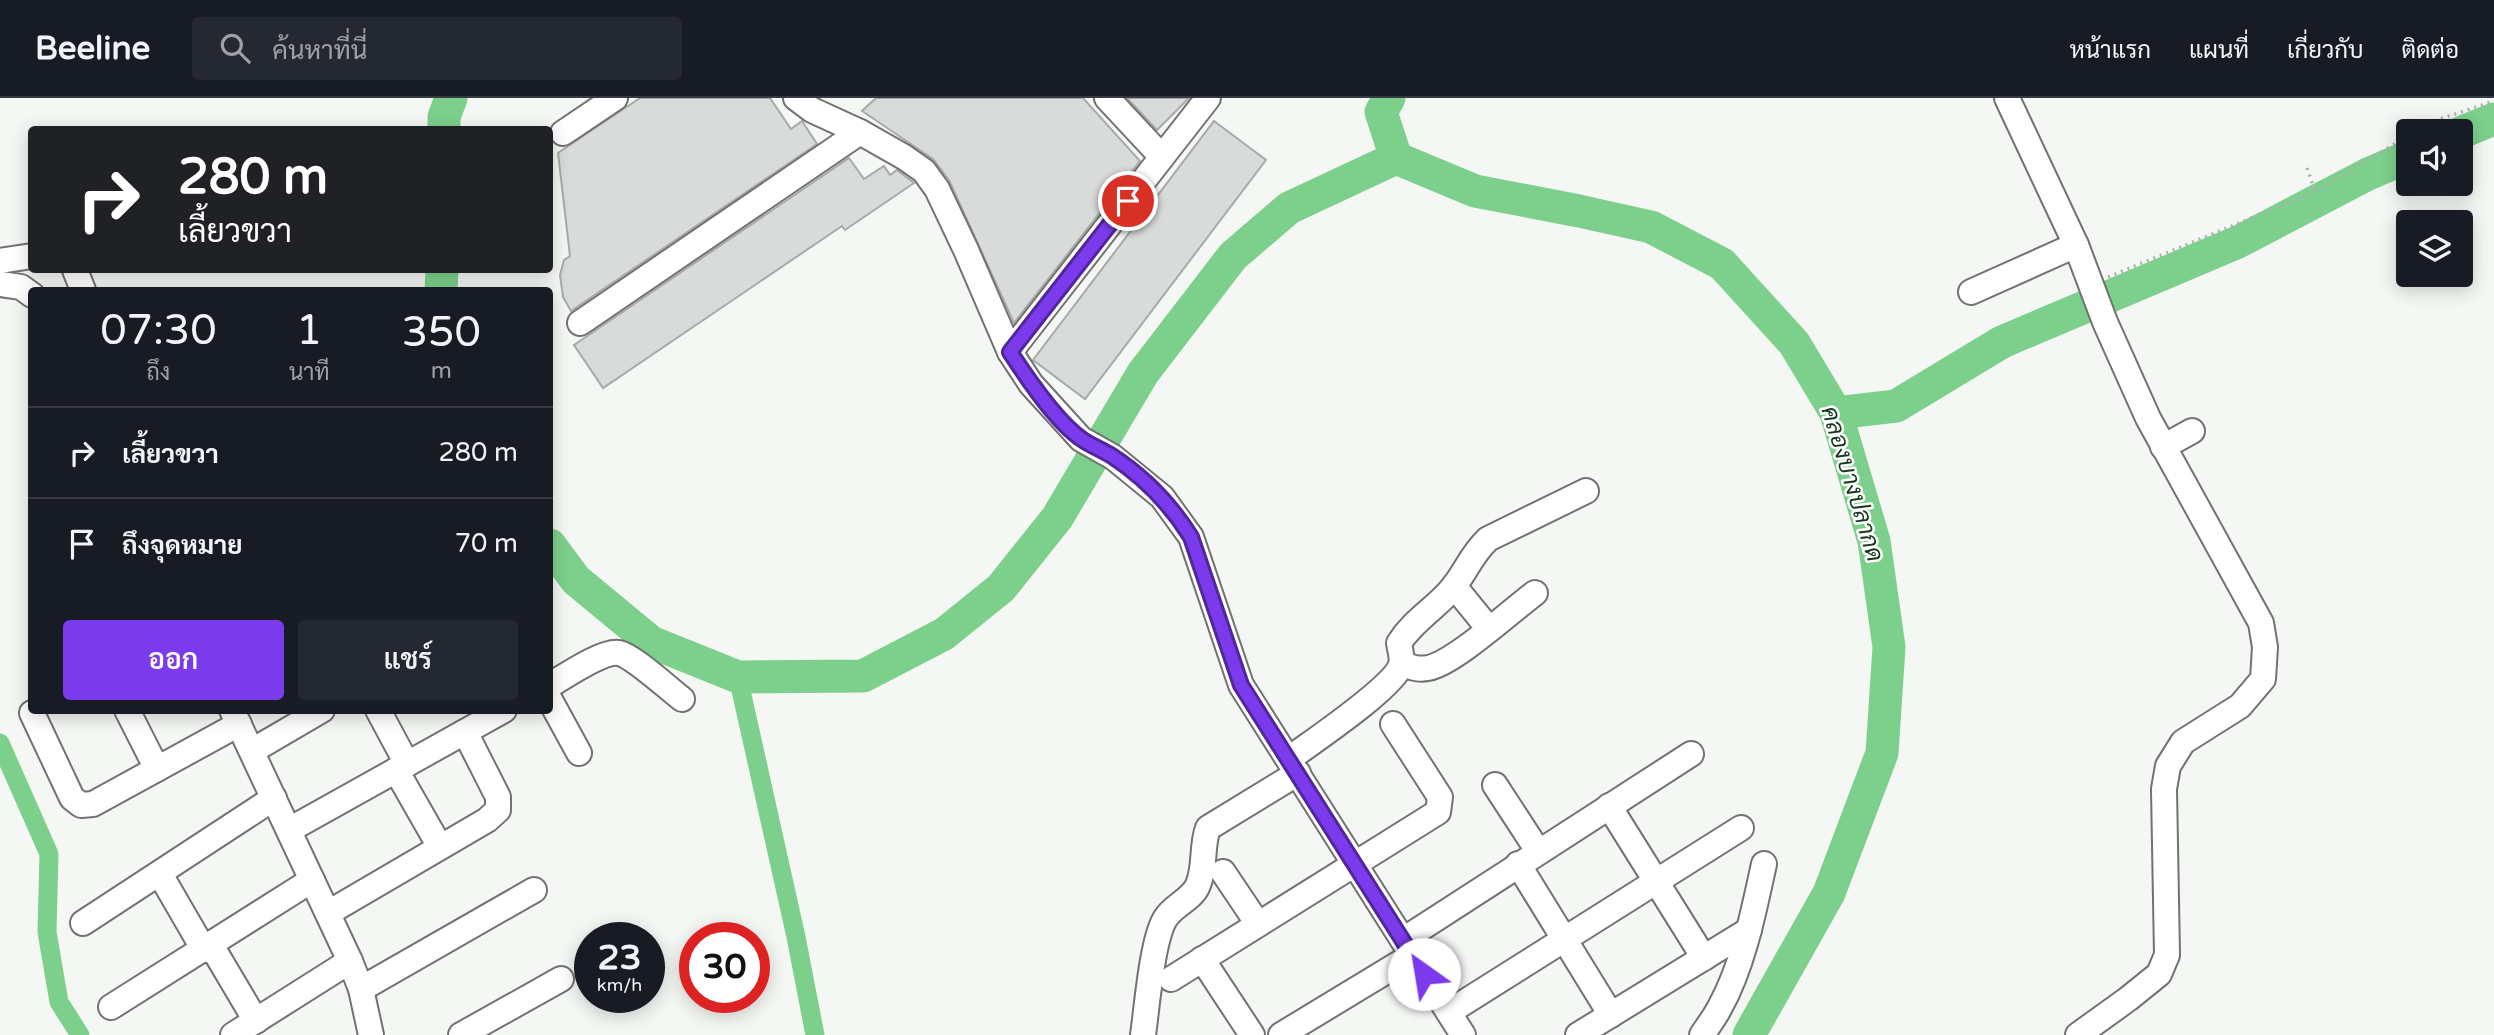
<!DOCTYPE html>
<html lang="th">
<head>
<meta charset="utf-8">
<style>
	body { margin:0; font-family:"Varela Round",Sarabun,sans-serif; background:#242831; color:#f1f3f6; height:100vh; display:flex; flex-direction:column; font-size:26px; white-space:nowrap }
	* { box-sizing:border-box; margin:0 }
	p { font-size:23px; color:#9ea1a6 }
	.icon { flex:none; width:38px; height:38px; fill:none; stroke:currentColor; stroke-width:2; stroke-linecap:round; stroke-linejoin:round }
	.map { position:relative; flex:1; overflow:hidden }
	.drawer { position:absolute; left:28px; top:189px; width:525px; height:427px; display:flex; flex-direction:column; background:#171b24; border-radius:7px; box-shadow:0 4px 18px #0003 }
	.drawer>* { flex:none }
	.top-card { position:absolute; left:28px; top:28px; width:525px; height:147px; border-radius:7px; box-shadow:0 4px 18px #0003; background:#202124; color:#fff; overflow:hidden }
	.buttons { position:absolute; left:2396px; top:21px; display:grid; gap:14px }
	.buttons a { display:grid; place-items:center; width:77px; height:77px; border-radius:7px; background:#171b24; box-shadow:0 4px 18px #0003; font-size:35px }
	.speed { position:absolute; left:574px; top:824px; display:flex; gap:14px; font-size:35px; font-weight:700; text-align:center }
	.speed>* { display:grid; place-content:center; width:91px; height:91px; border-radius:50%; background:#171b24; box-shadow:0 4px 18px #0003; line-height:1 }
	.speed small { font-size:18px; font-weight:400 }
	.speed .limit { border:10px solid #d22; background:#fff; color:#111 }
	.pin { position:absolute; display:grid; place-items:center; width:60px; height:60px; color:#fff; margin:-30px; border:4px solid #fff; border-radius:50%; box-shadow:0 2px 7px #0007 }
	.me { position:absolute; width:77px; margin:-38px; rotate:328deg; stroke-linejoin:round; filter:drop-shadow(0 0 5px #0008) }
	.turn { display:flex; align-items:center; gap:24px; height:147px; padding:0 35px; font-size:32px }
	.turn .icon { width:91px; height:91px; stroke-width:2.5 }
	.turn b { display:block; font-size:49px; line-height:60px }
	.eta { display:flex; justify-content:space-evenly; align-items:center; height:119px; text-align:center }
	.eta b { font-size:42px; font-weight:600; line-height:49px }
	.action { display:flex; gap:14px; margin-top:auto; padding:14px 35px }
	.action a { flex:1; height:80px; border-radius:7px; background:#7c3aed; color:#fff; font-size:28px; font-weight:600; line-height:80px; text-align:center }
	.action a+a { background:#242831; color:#f1f3f6 }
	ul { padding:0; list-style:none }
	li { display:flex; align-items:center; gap:21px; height:91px; padding:0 35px; border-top:2px solid #363941 }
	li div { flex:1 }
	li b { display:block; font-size:26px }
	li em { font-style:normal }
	header { display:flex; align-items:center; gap:42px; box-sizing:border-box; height:98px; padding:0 35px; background:#171b24; border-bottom:2px solid #363941 }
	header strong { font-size:33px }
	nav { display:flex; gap:38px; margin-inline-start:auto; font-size:24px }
	.search { width:490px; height:63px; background:#242831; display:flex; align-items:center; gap:18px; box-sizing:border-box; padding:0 24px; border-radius:7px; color:#9ea1a6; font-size:26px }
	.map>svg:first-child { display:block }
</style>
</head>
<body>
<header>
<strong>Beeline</strong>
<div class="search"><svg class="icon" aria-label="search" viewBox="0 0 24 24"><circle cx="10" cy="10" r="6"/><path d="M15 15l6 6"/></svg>ค้นหาที่นี่</div>
<nav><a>หน้าแรก</a><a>แผนที่</a><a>เกี่ยวกับ</a><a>ติดต่อ</a></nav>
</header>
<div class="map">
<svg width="2494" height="937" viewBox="0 0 2494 937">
	<rect width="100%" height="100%" fill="#f4f7f4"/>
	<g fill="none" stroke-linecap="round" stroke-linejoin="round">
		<g stroke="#7dd08c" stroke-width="19">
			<polyline points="738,579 796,839 815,937"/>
			<polyline points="0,645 49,756 47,834 59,904 80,937"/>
		</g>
		<g stroke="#7dd08c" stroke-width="33">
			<polyline points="1389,0 1381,14 1396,60 1475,93 1579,113 1651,129 1722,166 1794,245 1836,315 1874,443 1889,549 1882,655 1829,795 1749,937"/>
			<polyline points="444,32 444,19 451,0"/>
			<polyline points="2460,35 2494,21"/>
			<polyline points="441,192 442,172"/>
			<polyline points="1836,315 1896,308 2002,244 2238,144 2368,76 2408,59"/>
			<polyline points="550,447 576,482 651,544 738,579 863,578 944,536 1001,490 1057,420 1143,275 1233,158 1289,110 1396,60"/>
		</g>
	</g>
	<g fill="#d8dbd9" stroke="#a7aaa7" stroke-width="2">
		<polygon points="640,0 770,0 791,31 802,23 817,46 571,213 563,199 560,177 564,162 570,158 558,55"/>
		<polygon points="876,0 1083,0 1140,63 1014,225 949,82 933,61 862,13"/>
		<polygon points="1127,0 1189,0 1157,32"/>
		<polygon points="1214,23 1266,62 1085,301 1033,262"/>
		<polygon points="849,60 864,81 884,68 890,77 897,72 914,85 845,132 842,128 603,290 574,247"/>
	</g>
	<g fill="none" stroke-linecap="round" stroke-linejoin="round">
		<defs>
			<g id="minor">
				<polyline points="796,0 812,12 860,34 904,59 924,73 937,91 966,152 1010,254 1031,286 1081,341 1113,359 1162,399 1191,439 1241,587 1463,937"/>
				<polyline points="2007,0 2076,147 2105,224 2148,320 2261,525 2265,549 2263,581 2240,608 2183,644 2168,668 2164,691 2167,857 2159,876 2128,901 2078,937"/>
				<polyline points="563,35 615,0"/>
				<polyline points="1162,59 1208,0"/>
				<polyline points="0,163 32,158"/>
				<polyline points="75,172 83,192"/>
				<polyline points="0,186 21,189 32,197"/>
				<polyline points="1971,194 2076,147"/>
				<polyline points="580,225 860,34"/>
				<polyline points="1010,254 1162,59 1107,0"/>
				<polyline points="2163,349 2192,333"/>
				<polyline points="1454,488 1489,531"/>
				<path d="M1402,565C1410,569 1417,572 1428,570C1453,566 1512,512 1535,495"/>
				<path d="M550,587C564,579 603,552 619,555C633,558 669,591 682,601"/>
				<polyline points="550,602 579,655"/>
				<polyline points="127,612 157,671"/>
				<polyline points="232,612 350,863 361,891 371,937"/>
				<polyline points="378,612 407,666"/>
				<polyline points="32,615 72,700 81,707 93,706 239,626"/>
				<polyline points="252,653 322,612"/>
				<path d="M1289,661C1312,644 1393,590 1401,567C1403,560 1400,552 1399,545C1412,524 1433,512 1449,494C1465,477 1469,459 1488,441L1586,393"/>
				<polyline points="396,672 440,749"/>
				<polyline points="1495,687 1538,753"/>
				<polyline points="1609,708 1704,860"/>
				<polyline points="289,732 504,612"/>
				<polyline points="1518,766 1611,917"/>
				<polyline points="1223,774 1258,826"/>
				<polyline points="160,776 204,852"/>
				<polyline points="328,815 487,722 498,712 498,699 465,634"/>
				<polyline points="83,825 274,700"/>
				<polyline points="1403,842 1691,656"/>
				<polyline points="211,847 256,923"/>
				<polyline points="1202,861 1252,937"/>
				<polyline points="1171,881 1438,714 1440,699 1393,626"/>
				<polyline points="361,891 534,792"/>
				<polyline points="111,909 312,782"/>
				<polyline points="1449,914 1741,730"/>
				<polyline points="233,937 350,863"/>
				<polyline points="461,937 561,881"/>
				<path d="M1143,937C1147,909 1152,843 1165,821C1173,807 1192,802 1198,787C1206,768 1201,749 1208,730L1298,675"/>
				<polyline points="1281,937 1413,857"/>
				<polyline points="1578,937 1749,832"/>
				<path d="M1702,937C1708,928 1715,919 1720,909C1743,868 1754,812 1764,766"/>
			</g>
		</defs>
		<use href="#minor" stroke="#707370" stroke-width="28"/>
		<g stroke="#aeb0ae" stroke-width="3.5" stroke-dasharray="2 5" stroke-linecap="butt">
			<polyline points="2416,33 2434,23 2494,3"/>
			<polyline points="2307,70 2315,93"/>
			<polyline points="2108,179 2312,95 2408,38"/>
		</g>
		<use href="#minor" stroke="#fff" stroke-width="24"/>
	</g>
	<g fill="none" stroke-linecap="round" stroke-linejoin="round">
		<defs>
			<path id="route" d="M1128,103L1010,254C1027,280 1057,325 1083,342C1092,348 1102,352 1112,358C1144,379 1171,407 1191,439L1241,587L1424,876"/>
		</defs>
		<use href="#route" stroke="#51269a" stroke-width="18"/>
		<use href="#route" stroke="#7c3aed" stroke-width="12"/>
	</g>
	<g text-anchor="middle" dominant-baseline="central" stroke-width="5" stroke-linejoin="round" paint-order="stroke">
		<g font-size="24" font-style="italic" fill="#16381d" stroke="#fff">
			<text transform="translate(1852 386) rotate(73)">คลองบางปลากด</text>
		</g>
	</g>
</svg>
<div class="buttons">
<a><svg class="icon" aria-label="sound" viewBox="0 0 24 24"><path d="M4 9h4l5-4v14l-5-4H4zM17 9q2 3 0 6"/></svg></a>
<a><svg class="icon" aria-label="layers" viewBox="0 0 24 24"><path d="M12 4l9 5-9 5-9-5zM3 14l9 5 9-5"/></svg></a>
</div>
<div class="speed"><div>23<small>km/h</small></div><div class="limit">30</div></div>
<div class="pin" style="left:1128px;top:103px;background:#d93025"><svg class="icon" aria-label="arrive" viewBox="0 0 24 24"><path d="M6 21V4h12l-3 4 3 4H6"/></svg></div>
<svg class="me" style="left:1424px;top:876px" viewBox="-20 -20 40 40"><circle r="19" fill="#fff"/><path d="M0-13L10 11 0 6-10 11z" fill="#7c3aed"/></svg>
<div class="top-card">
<div class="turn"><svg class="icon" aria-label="right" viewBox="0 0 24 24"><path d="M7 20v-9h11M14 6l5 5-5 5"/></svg><div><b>280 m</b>เลี้ยวขวา</div></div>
</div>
<section class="drawer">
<div class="eta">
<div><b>07:30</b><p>ถึง</p></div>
<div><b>1</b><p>นาที</p></div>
<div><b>350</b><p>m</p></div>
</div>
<ul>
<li><svg class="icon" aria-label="right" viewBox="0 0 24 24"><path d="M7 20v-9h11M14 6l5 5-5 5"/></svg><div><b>เลี้ยวขวา</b></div><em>280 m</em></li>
<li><svg class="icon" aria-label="arrive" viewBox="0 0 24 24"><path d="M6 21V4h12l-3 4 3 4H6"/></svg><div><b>ถึงจุดหมาย</b></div><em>70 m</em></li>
</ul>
<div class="action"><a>ออก</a><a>แชร์</a></div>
</section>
</div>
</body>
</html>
